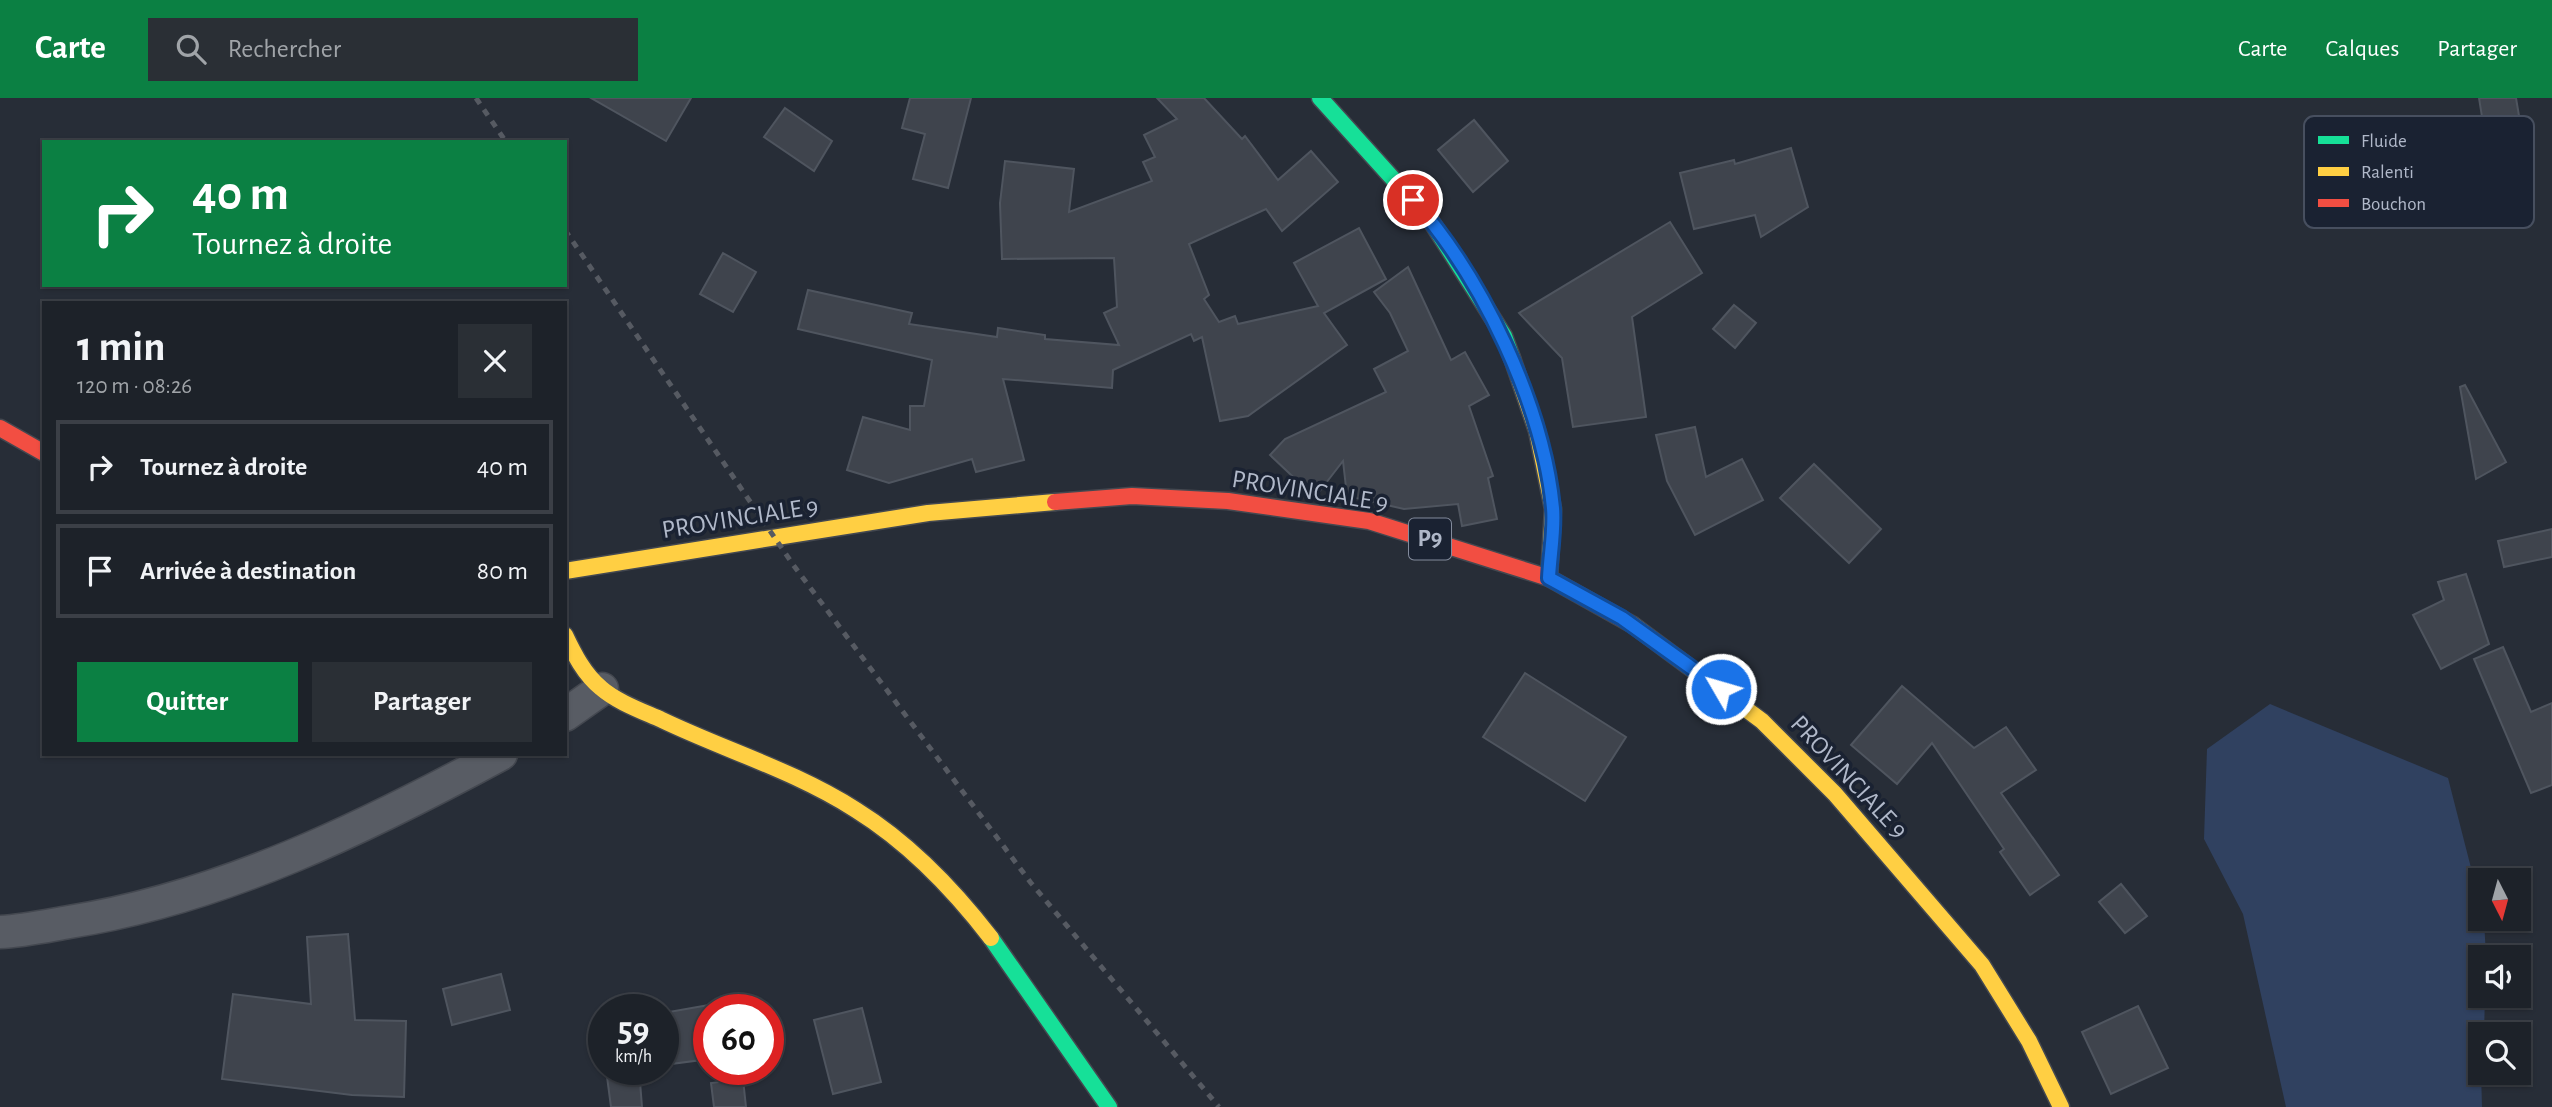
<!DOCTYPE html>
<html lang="fr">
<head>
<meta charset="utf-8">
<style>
	body { margin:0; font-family:"Alegreya Sans",sans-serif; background:#2a2f35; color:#f1f3f6; height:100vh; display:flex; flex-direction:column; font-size:26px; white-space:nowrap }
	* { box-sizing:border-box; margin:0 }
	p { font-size:23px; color:#a0a4a8 }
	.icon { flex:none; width:38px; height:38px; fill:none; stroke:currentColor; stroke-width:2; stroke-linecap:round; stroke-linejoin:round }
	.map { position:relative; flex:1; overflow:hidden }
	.side { position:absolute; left:42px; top:203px; width:525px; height:455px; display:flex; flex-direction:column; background:#1d2229; border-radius:0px; box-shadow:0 2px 5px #0004,0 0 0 2px #3b3f46 }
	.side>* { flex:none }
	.top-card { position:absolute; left:42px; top:42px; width:525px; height:147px; border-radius:0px; box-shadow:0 2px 5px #0004,0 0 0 2px #3b3f46; background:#0b8043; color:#fff; overflow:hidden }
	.needle { width:46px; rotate:174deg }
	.controls { position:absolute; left:2468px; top:770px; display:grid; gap:14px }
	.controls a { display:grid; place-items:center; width:63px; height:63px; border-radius:0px; background:#1d2229; box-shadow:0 2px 5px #0004,0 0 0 2px #3b3f46; font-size:35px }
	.speed { position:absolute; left:588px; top:896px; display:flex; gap:14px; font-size:35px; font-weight:700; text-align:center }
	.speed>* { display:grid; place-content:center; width:91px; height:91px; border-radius:50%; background:#1d2229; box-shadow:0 2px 5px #0004,0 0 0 2px #3b3f46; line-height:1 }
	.speed small { font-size:18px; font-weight:400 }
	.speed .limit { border:10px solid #d22; background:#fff; color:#111 }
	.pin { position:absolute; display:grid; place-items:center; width:60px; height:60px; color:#fff; margin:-30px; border:4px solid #fff; border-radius:50%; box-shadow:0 2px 7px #0007 }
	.me { position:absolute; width:77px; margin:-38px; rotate:308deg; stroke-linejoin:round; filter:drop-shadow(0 0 5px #0008) }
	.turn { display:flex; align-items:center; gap:24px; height:147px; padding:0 35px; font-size:32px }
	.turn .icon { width:91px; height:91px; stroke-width:2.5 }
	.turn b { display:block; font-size:49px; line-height:60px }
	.round { display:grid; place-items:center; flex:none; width:74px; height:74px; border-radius:0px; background:#2a2f35 }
	.headline { display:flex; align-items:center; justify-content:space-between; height:119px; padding:0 35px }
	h1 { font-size:42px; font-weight:600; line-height:52px }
	.button { display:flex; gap:14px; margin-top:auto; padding:14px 35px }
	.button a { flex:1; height:80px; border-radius:0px; background:#0b8043; color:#fff; font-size:28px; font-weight:600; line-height:80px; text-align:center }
	.button a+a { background:#2a2f35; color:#f1f3f6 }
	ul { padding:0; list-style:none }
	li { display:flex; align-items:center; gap:21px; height:94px; margin:0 14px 10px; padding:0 21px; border:4px solid #3b3f46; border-radius:0px }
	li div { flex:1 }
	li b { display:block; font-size:26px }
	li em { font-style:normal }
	header { display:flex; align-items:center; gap:42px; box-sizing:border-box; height:98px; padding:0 35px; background:#0b8043; color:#fff }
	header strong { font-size:33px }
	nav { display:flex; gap:38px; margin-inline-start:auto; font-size:24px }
	.search { width:490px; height:63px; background:#2a2f35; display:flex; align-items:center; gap:18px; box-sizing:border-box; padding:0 24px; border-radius:0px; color:#a0a4a8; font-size:26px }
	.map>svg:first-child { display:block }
</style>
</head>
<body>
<header>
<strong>Carte</strong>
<div class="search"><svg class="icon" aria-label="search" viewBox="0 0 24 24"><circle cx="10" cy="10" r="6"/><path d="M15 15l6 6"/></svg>Rechercher</div>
<nav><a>Carte</a><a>Calques</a><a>Partager</a></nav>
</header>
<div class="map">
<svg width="2552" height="1009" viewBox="0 0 2552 1009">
	<rect width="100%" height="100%" fill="#272d37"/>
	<polygon fill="#304160" points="2270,606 2448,680 2480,805 2480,821 2484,821 2486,859 2480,859 2480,898 2485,898 2484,936 2480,936 2482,1009 2286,1009 2243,816 2204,741 2207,651"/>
	<g fill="#3f444d" stroke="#4f555f" stroke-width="2">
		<polygon points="591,0 691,0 666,43"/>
		<polygon points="910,0 971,0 948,90 913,81 925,36 902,30"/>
		<polygon points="1157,0 1204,0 1242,41 1245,38 1278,82 1311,53 1338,84 1282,133 1266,111 1189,146 1209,197 1204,201 1219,224 1235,218 1238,226 1318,208 1294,165 1359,130 1386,181 1324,215 1347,247 1248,318 1220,323 1202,239 1194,243 1191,236 1113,272 1112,290 1003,281 1024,362 976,374 972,361 889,385 847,372 863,319 910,332 910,308 924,308 932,262 798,231 808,192 912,215 909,226 997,239 998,230 1045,237 1045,241 1119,247 1104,215 1117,209 1114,160 1002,161 1000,105 1005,63 1074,71 1069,114 1152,83 1143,64 1155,59 1144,37 1177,21"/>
		<polygon points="2479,0 2516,0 2528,71 2491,75"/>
		<polygon points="785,10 832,43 814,73 764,39"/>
		<polygon points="1474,22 1508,63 1473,94 1438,52"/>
		<polygon points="1791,50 1808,109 1761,139 1755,117 1694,131 1680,75 1734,62 1735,66"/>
		<polygon points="1670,124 1702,175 1632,219 1646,319 1573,329 1562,260 1519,215"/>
		<polygon points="723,155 756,174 733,214 700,196"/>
		<polygon points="1408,169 1451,262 1465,254 1489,297 1469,308 1493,378 1488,380 1497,421 1462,428 1458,406 1404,411 1347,398 1343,363 1319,394 1307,392 1270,357 1285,341 1386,294 1374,271 1408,253 1390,215 1374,194"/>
		<polygon points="1734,207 1756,225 1735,250 1713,231"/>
		<polygon points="2465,287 2506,364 2476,381 2460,289"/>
		<polygon points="1695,329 1706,379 1742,361 1763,402 1695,437 1667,383 1656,337"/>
		<polygon points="1814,366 1881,431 1849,465 1780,400"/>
		<polygon points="2552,431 2552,459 2504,469 2498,443"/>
		<polygon points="2466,476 2489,546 2441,571 2413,517 2444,502 2438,484"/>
		<polygon points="2503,549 2531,614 2552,605 2552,687 2531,695 2474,561"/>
		<polygon points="1525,575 1626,639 1585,703 1483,639"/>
		<polygon points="1902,588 1974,650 2006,629 2036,672 2001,695 2059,777 2030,797 2000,754 2004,751 1932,645 1897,686 1851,647"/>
		<polygon points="2121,786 2147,818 2125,835 2099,804"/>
		<polygon points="348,836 355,922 406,923 404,999 352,997 222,981 233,896 311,906 307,839"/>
		<polygon points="501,876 510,912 452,927 443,891"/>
		<polygon points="709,907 709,961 663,967 663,915"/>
		<polygon points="2138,908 2168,970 2111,996 2082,934"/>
		<polygon points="862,910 881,984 833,996 814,922"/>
		<polygon points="606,971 639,971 642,1009 611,1009"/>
		<polygon points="743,981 746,1009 714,1009 711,985"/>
	</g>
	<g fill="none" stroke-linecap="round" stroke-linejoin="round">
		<defs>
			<g id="street">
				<polyline points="565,617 602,591"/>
				<path d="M0,834C23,833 46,828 69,824C222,800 366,729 501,656"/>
			</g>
			<g id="fast">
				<polyline points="1320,0 1431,123 1504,238 1512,260"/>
				<polyline points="991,840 1109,1009"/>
			</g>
			<g id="slow">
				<polyline points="1512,260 1537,333 1553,411 1549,480"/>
				<polyline points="565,473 928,415 1055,404"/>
				<polyline points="1633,527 1762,623 1835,696 1982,867 2029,943 2061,1009"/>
				<path d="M565,537C574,556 584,576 601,590C617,604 642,613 662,622C727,653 795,673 856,712C909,745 954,792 991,840"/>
			</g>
			<g id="jam">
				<polyline points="0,330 44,355"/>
				<polyline points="1055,404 1132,398 1228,403 1369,423 1549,480 1633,527"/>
			</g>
		</defs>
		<use href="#street" stroke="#444850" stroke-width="35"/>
		<use href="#fast" stroke="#444850" stroke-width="19"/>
		<use href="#slow" stroke="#444850" stroke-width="19"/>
		<use href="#jam" stroke="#444850" stroke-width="19"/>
		<use href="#street" stroke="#585c64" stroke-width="32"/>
		<use href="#fast" stroke="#16e098" stroke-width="16"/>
		<use href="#slow" stroke="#ffcf43" stroke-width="16"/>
		<use href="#jam" stroke="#f24e42" stroke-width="16"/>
		<g stroke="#565a62" stroke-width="5" stroke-dasharray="7 7" stroke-linecap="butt">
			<polyline points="476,0 506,44"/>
			<polyline points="565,132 794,468 1031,785 1219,1009"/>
		</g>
	</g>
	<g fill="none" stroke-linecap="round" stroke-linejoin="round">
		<defs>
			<path id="route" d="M1413,102C1482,179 1543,307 1553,410C1555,432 1550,457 1549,480L1622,520L1721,591"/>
		</defs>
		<use href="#route" stroke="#114b97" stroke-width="18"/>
		<use href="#route" stroke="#1a73e8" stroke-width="12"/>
	</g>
	<g text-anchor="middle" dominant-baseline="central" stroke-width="7" stroke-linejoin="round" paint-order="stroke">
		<rect fill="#1a2232" stroke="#838b9c" stroke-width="2" x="1409" y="420.5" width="42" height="41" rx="5"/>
		<g font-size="24" font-weight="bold" fill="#b0b8c9">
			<text x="1430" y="441">P9</text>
		</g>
		<g font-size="26" fill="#b0b8c9" stroke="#1a2232">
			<text transform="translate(1310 393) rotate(9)">PROVINCIALE 9</text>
			<text transform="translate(740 420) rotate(-9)">PROVINCIALE 9</text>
			<text transform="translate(1849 679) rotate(47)">PROVINCIALE 9</text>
		</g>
	</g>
	<rect x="2304" y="18" width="230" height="112" rx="10" fill="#1a2232" stroke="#474f5f" stroke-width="2"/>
	<rect x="2318" y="38" width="31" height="8" fill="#16e098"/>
	<rect x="2318" y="69" width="31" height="9" fill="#ffcf43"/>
	<rect x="2318" y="101" width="31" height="8" fill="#f24e42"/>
	<g font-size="19" fill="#b0b8c9">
		<text x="2361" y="49">Fluide</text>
		<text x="2361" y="80">Ralenti</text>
		<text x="2361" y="112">Bouchon</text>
	</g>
</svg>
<div class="controls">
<a><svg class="needle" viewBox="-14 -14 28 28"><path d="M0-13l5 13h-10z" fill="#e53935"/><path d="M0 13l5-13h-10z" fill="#a0a4a8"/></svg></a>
<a><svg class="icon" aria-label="sound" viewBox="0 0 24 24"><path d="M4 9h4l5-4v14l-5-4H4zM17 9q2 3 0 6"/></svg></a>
<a><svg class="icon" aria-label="search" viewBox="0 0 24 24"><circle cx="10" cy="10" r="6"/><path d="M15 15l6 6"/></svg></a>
</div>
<div class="speed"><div>59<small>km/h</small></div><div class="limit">60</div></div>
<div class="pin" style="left:1413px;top:102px;background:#d93025"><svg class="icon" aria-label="arrive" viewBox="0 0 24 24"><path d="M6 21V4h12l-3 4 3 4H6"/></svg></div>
<svg class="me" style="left:1721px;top:591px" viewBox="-20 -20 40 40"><circle r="17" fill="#1a73e8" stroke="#fff" stroke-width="3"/><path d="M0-11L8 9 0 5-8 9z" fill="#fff"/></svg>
<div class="top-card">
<div class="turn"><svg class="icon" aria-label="right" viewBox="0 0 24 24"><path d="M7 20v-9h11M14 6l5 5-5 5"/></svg><div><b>40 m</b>Tournez à droite</div></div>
</div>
<section class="side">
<div class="headline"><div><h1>1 min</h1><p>120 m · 08:26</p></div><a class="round"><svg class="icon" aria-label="close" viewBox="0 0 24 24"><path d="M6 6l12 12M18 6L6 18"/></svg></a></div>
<ul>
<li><svg class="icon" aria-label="right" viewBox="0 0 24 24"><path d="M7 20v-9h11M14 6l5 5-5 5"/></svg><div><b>Tournez à droite</b></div><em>40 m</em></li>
<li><svg class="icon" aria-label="arrive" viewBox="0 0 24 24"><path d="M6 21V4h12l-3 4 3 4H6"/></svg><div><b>Arrivée à destination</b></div><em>80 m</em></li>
</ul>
<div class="button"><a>Quitter</a><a>Partager</a></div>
</section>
</div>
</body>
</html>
